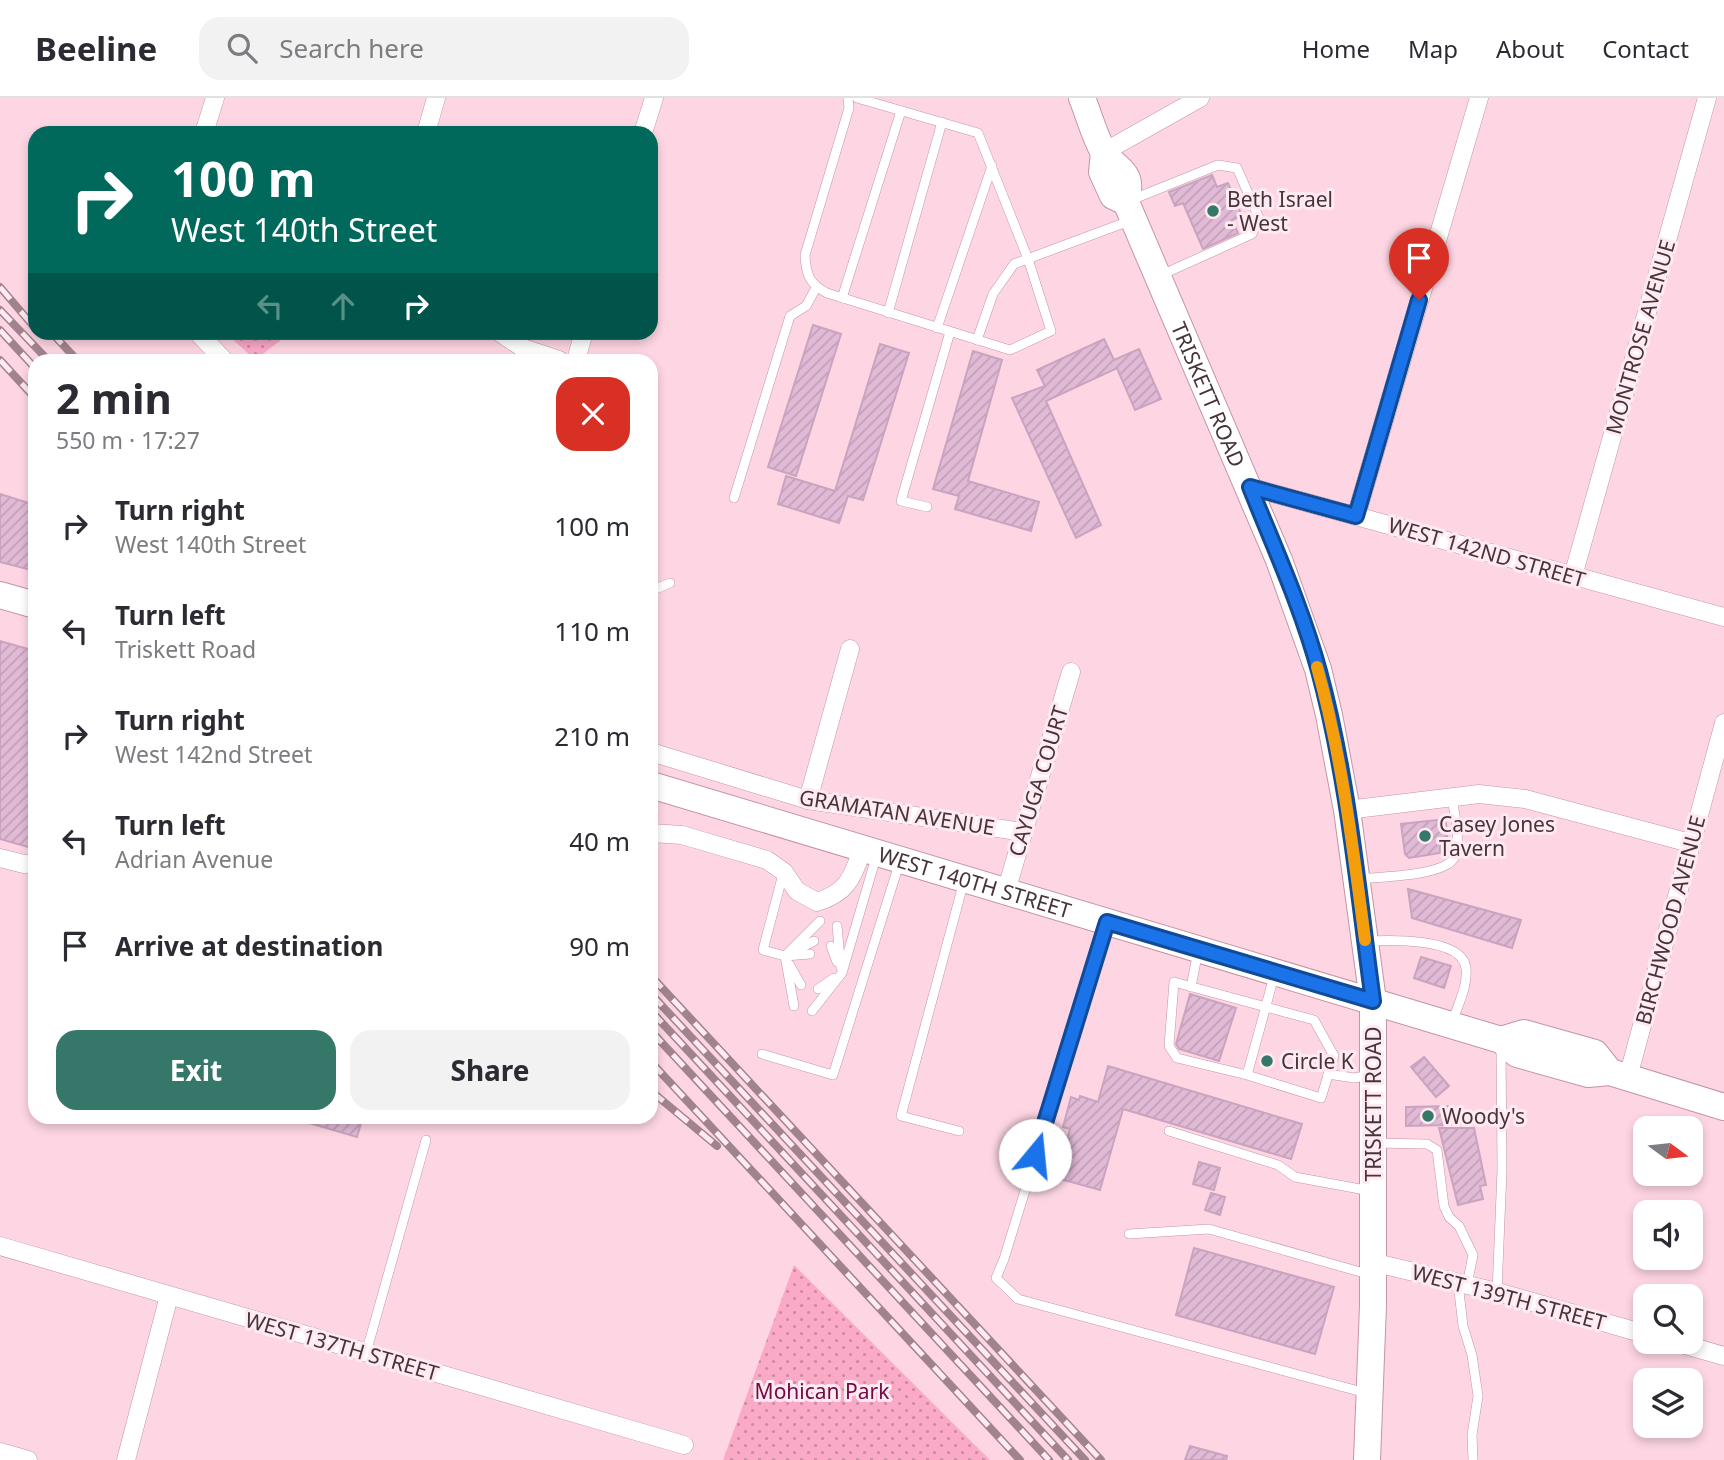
<!DOCTYPE html>
<html lang="en">
<head>
<meta charset="utf-8">
<style>
	body { margin:0; font-family:"Noto Sans",sans-serif; background:#f2f2f3; color:#2b2b33; height:100vh; display:flex; flex-direction:column; font-size:26px; white-space:nowrap }
	* { box-sizing:border-box; margin:0 }
	p { font-size:23px; color:#7c7c81 }
	.icon { flex:none; width:38px; height:38px; fill:none; stroke:currentColor; stroke-width:2; stroke-linecap:round; stroke-linejoin:round }
	.map { position:relative; flex:1; overflow:hidden }
	.panel { position:absolute; left:28px; top:256px; width:630px; height:770px; display:flex; flex-direction:column; background:#fff; border-radius:21px; box-shadow:0 4px 10px #0003 }
	.panel>* { flex:none }
	.guide { position:absolute; left:28px; top:28px; width:630px; height:214px; border-radius:21px; box-shadow:0 4px 10px #0003; background:#00695c; color:#fff; overflow:hidden }
	.needle { width:46px; rotate:105deg }
	.fabs { position:absolute; left:1633px; top:1018px; display:grid; gap:14px }
	.fabs a { display:grid; place-items:center; width:70px; height:70px; border-radius:14px; background:#fff; box-shadow:0 4px 10px #0003; font-size:35px }
	.pin { position:absolute; display:grid; place-items:center; width:60px; height:60px; color:#fff; margin:-72px -30px; border-radius:50% 50% 50% 0; rotate:-45deg; box-shadow:0 0 7px #0007 }
	.pin .icon { rotate:45deg }
	.me { position:absolute; width:77px; margin:-38px; rotate:17deg; stroke-linejoin:round; filter:drop-shadow(0 0 5px #0008) }
	.turn { display:flex; align-items:center; gap:24px; height:147px; padding:0 28px; font-size:32px }
	.turn .icon { width:91px; height:91px; stroke-width:2.5 }
	.turn b { display:block; font-size:49px; line-height:60px }
	.lanes { display:flex; align-items:center; height:66px; padding:0 28px; background:#0003; justify-content:center; gap:35px; direction:ltr }
	.lanes .off { opacity:.35 }
	.round { display:grid; place-items:center; flex:none; width:74px; height:74px; border-radius:21px; background:#f2f2f3 }
	.overview { display:flex; align-items:center; justify-content:space-between; height:119px; padding:0 28px }
	h1 { font-size:42px; font-weight:700; line-height:52px }
	.primary-button { display:flex; gap:14px; margin-top:auto; padding:14px 28px }
	.primary-button a { flex:1; height:80px; border-radius:21px; background:#357768; color:#fff; font-size:28px; font-weight:700; line-height:80px; text-align:center }
	.primary-button a+a { background:#f2f2f3; color:#2b2b33 }
	ul { padding:0; list-style:none }
	li { display:flex; align-items:center; gap:21px; height:105px; padding:0 28px }
	li div { flex:1 }
	li b { display:block; font-size:26px }
	li em { font-style:normal }
	header { display:flex; align-items:center; gap:42px; box-sizing:border-box; height:98px; padding:0 35px; background:#fff; border-bottom:2px solid #e1e1e2 }
	header strong { font-size:33px }
	nav { display:flex; gap:38px; margin-inline-start:auto; font-size:24px }
	.search { width:490px; height:63px; background:#f2f2f3; display:flex; align-items:center; gap:18px; box-sizing:border-box; padding:0 24px; border-radius:21px; color:#7c7c81; font-size:26px }
	.map>svg:first-child { display:block }
</style>
</head>
<body>
<header>
<strong>Beeline</strong>
<div class="search"><svg class="icon" aria-label="search" viewBox="0 0 24 24"><circle cx="10" cy="10" r="6"/><path d="M15 15l6 6"/></svg>Search here</div>
<nav><a>Home</a><a>Map</a><a>About</a><a>Contact</a></nav>
</header>
<div class="map">
<svg width="1724" height="1362" viewBox="0 0 1724 1362">
	<defs>
		<pattern id="park-dots" width="8" height="8" patternUnits="userSpaceOnUse" patternTransform="scale(1.75)"><rect width="8" height="8" fill="#faaac7"/><path d="M2 2h.1M6 6h.1" fill="none" stroke="#cc8ba3" stroke-width="1.8" stroke-linecap="round"/></pattern>
		<pattern id="building-hatch" width="6" height="6" patternUnits="userSpaceOnUse" patternTransform="scale(1.75)"><rect width="6" height="6" fill="#e1bad6"/><path d="M-1 1l2-2M0 6l6-6M5 7l2-2" fill="none" stroke="#c2a0b8"/></pattern>
	</defs>
	<rect width="100%" height="100%" fill="#fed6e3"/>
	<g fill="url(#park-dots)">
		<polygon points="226,235 290,235 255,262"/>
		<polygon points="794,1167 990,1362 723,1362"/>
	</g>
	<g fill="url(#building-hatch)" stroke="#caa4bf" stroke-width="2">
		<polygon points="1212,77 1217,89 1228,85 1242,118 1232,122 1238,135 1203,151 1183,105 1175,108 1169,94"/>
		<polygon points="813,227 841,236 796,378 768,369"/>
		<polygon points="1104,241 1114,262 1139,251 1161,301 1135,312 1117,270 1046,303 1101,427 1076,440 1012,300 1045,288 1037,272"/>
		<polygon points="880,246 909,255 863,402 848,398 839,425 778,406 786,378 835,393"/>
		<polygon points="973,253 1002,262 968,383 1039,404 1031,433 955,411 959,398 933,391"/>
		<polygon points="0,396 35,407 35,473 0,464"/>
		<polygon points="0,543 35,553 35,751 0,741"/>
		<polygon points="1437,722 1438,726 1446,725 1448,747 1440,748 1440,755 1409,760 1405,756 1401,726"/>
		<polygon points="1408,791 1521,822 1512,850 1412,820"/>
		<polygon points="1421,859 1451,868 1444,890 1414,880"/>
		<polygon points="1190,896 1236,910 1219,963 1179,951 1176,946"/>
		<polygon points="1424,959 1449,988 1436,999 1411,969"/>
		<polygon points="1108,968 1302,1026 1291,1061 1123,1011 1100,1092 1057,1080 1070,1031 1063,1029 1071,999 1079,1002 1080,998 1098,1004"/>
		<polygon points="1449,1008 1449,1027 1406,1028 1406,1009"/>
		<polygon points="300,1018 363,1018 357,1039 299,1022"/>
		<polygon points="1439,1030 1474,1030 1486,1087 1480,1088 1483,1101 1458,1107"/>
		<polygon points="1199,1064 1220,1070 1214,1092 1193,1086"/>
		<polygon points="1211,1095 1225,1099 1220,1117 1205,1112"/>
		<polygon points="1194,1150 1334,1189 1315,1256 1176,1217"/>
		<polygon points="1190,1348 1227,1358 1226,1362 1185,1362"/>
	</g>
	<g fill="none" stroke-linecap="round" stroke-linejoin="round">
		<defs>
			<g id="lane">
				<path d="M848,0L849,10L805,157C806,176 809,186 827,195L1010,252L1051,233L1028,161L978,35L857,0"/>
				<polyline points="1131,102 1218,67 1237,70 1259,120 1252,136 1159,178"/>
				<polyline points="842,200 901,13"/>
				<polyline points="888,215 942,24"/>
				<polyline points="937,230 992,68"/>
				<polyline points="977,242 993,196 1014,166 1132,122"/>
				<polyline points="734,400 790,218 806,208 816,190"/>
				<polyline points="927,409 901,403 950,234"/>
				<polyline points="651,493 670,485"/>
				<polyline points="783,776 763,852 785,858 810,856"/>
				<path d="M1358,781C1378,779 1444,778 1454,760C1462,743 1454,716 1452,699"/>
				<polyline points="1107,825 1004,1161 996,1180 1018,1201 1366,1295"/>
				<polyline points="837,828 841,870"/>
				<path d="M1366,843C1388,842 1464,839 1466,871C1468,888 1457,909 1452,925"/>
				<polyline points="831,848 837,864"/>
				<polyline points="793,854 814,843"/>
				<polyline points="785,858 794,908"/>
				<polyline points="785,858 820,823"/>
				<polyline points="789,866 801,887"/>
				<polyline points="1191,889 1198,853"/>
				<polyline points="818,891 834,880"/>
				<polyline points="812,913 842,875 877,756"/>
				<polyline points="762,956 833,977 900,763"/>
				<polyline points="1328,976 1354,980 1371,977"/>
				<polyline points="1247,977 1177,960 1169,948 1174,884 1314,922 1334,958 1321,1000 1247,977 1266,908 1274,878"/>
				<polyline points="959,1033 901,1018 964,783"/>
				<polyline points="1169,1033 1278,1067 1295,1079 1371,1093"/>
				<polyline points="1375,1045 1427,1046 1437,1052 1444,1108 1449,1119 1459,1128 1473,1157 1467,1187"/>
				<polyline points="1129,1136 1209,1131 1371,1177"/>
				<polyline points="1458,1185 1463,1228 1472,1257 1478,1298 1472,1337 1473,1362"/>
				<polyline points="1497,1194 1502,1072 1501,947"/>
				<polyline points="366,1255 426,1042"/>
			</g>
			<g id="street">
				<polyline points="204,35 215,0"/>
				<polyline points="426,35 436,0"/>
				<polyline points="643,35 654,0"/>
				<polyline points="1104,54 1200,0"/>
				<polyline points="197,234 224,262"/>
				<polyline points="499,234 523,250 559,262"/>
				<polyline points="576,262 584,234"/>
				<polyline points="1250,389 1724,519"/>
				<polyline points="1356,418 1479,0"/>
				<polyline points="1573,478 1707,0"/>
				<polyline points="651,654 808,702 1023,734"/>
				<polyline points="808,702 850,551"/>
				<polyline points="1347,712 1479,696 1525,701 1690,745"/>
				<path d="M651,735L682,737L767,762L784,774L797,793L817,804C849,794 852,779 863,750"/>
				<polyline points="0,760 24,766 35,765"/>
				<polyline points="1006,793 1071,574"/>
				<polyline points="1628,979 1724,625"/>
				<polyline points="0,1148 684,1347"/>
				<polyline points="1372,1164 1497,1194 1645,1236"/>
				<polyline points="1675,1244 1724,1258"/>
				<polyline points="0,1354 28,1362"/>
				<polyline points="126,1362 169,1198"/>
			</g>
			<g id="secondary">
				<path id="s1" d="M1082,0C1089,17 1094,37 1103,53C1116,74 1135,70 1126,104L1279,462L1318,571L1329,617L1347,712L1373,903V1207L1367,1362"/>
				<polyline points="1104,54 1102,74 1113,98 1126,104"/>
				<polyline points="0,497 35,507"/>
				<path id="s2" d="M651,687L1501,942L1517,956L1588,976L1610,974L1724,1009"/>
				<polyline points="1501,942 1524,935 1595,955 1610,974"/>
			</g>
		</defs>
		<use href="#lane" stroke="#c395a5" stroke-width="10"/>
		<use href="#street" stroke="#c395a5" stroke-width="19"/>
		<use href="#secondary" stroke="#c395a5" stroke-width="28"/>
		<use href="#lane" stroke="#fff" stroke-width="9"/>
		<use href="#street" stroke="#fff" stroke-width="18"/>
		<use href="#secondary" stroke="#fff" stroke-width="26"/>
		<defs>
			<g id="rail">
				<polyline points="0,189 35,230"/>
				<polyline points="0,212 48,262"/>
				<polyline points="0,232 35,270"/>
				<polyline points="51,234 77,262"/>
				<polyline points="0,262 35,300"/>
				<polyline points="651,878 1101,1362"/>
				<polyline points="651,896 1085,1362"/>
				<polyline points="651,913 1068,1362"/>
				<polyline points="651,933 1049,1362"/>
				<polyline points="651,964 1020,1362"/>
				<polyline points="651,993 717,1048"/>
			</g>
		</defs>
		<use href="#rail" stroke="#a1838d" stroke-width="8"/>
		<use href="#rail" stroke="#feeaf0" stroke-width="5" stroke-dasharray="16" stroke-linecap="butt"/>
	</g>
	<g fill="none" stroke-linecap="round" stroke-linejoin="round">
		<defs>
			<path id="route" d="M1035,1057L1107,824L1373,903C1358,793 1348,680 1319,573C1302,510 1274,449 1250,389L1356,418L1419,202"/>
		</defs>
		<use href="#route" stroke="#114b97" stroke-width="18"/>
		<use href="#route" stroke="#1a73e8" stroke-width="12"/>
		<path stroke="#f59e0b" stroke-width="12" d="M1317,569C1342,658 1353,751 1365,842"/>
	</g>
	<g fill="#357768" stroke="#feeaf0" stroke-width="2.5">
		<circle cx="1213" cy="113" r="7"/>
		<circle cx="1425" cy="738" r="7"/>
		<circle cx="1267" cy="963" r="7"/>
		<circle cx="1428" cy="1018" r="7"/>
	</g>
	<g text-anchor="middle" dominant-baseline="central" stroke-width="6" stroke-linejoin="round" paint-order="stroke">
		<g font-size="21" fill="#47343a" stroke="#feeaf0" text-anchor="start">
			<text x="1227" y="101">Beth Israel<tspan x="1227" dy="24">- West</tspan></text>
			<text x="1439" y="726">Casey Jones<tspan x="1439" dy="24">Tavern</tspan></text>
			<text x="1281" y="963">Circle K</text>
			<text x="1442" y="1018">Woody's</text>
		</g>
		<g font-size="21" fill="#47343a" stroke="#feeaf0">
			<text transform="translate(1640 239) rotate(-74)">MONTROSE AVENUE</text>
			<text stroke="none"><textPath href="#s1" startOffset="327">TRISKETT ROAD</textPath></text>
			<text transform="translate(1487 454) rotate(16)">WEST 142ND STREET</text>
			<text transform="translate(1038 683) rotate(-73)">CAYUGA COURT</text>
			<text transform="translate(897 714) rotate(9)">GRAMATAN AVENUE</text>
			<text stroke="none"><textPath href="#s2" startOffset="338">WEST 140TH STREET</textPath></text>
			<text transform="translate(1670 822) rotate(-75)">BIRCHWOOD AVENUE</text>
			<text transform="translate(1373 1006) rotate(-90)">TRISKETT ROAD</text>
			<text transform="translate(1509 1199) rotate(15)">WEST 139TH STREET</text>
			<text transform="translate(342 1248) rotate(16)">WEST 137TH STREET</text>
		</g>
		<g font-size="21" fill="#750942" stroke="#feeaf0">
			<text x="822" y="1293">Mohican Park</text>
		</g>
	</g>
</svg>
<div class="fabs">
<a><svg class="needle" viewBox="-14 -14 28 28"><path d="M0-13l5 13h-10z" fill="#e53935"/><path d="M0 13l5-13h-10z" fill="#7c7c81"/></svg></a>
<a><svg class="icon" aria-label="sound" viewBox="0 0 24 24"><path d="M4 9h4l5-4v14l-5-4H4zM17 9q2 3 0 6"/></svg></a>
<a><svg class="icon" aria-label="search" viewBox="0 0 24 24"><circle cx="10" cy="10" r="6"/><path d="M15 15l6 6"/></svg></a>
<a><svg class="icon" aria-label="layers" viewBox="0 0 24 24"><path d="M12 4l9 5-9 5-9-5zM3 14l9 5 9-5"/></svg></a>
</div>
<div class="pin" style="left:1419px;top:202px;background:#d93025"><svg class="icon" aria-label="arrive" viewBox="0 0 24 24"><path d="M6 21V4h12l-3 4 3 4H6"/></svg></div>
<svg class="me" style="left:1035px;top:1057px" viewBox="-20 -20 40 40"><circle r="19" fill="#fff"/><path d="M0-13L10 11 0 6-10 11z" fill="#1a73e8"/></svg>
<div class="guide">
<div class="turn"><svg class="icon" aria-label="right" viewBox="0 0 24 24"><path d="M7 20v-9h11M14 6l5 5-5 5"/></svg><div><b>100 m</b>West 140th Street</div></div>
<div class="lanes"><svg class="icon off" aria-label="left" viewBox="0 0 24 24"><path d="M17 20v-9H6M10 6l-5 5 5 5"/></svg><svg class="icon off" aria-label="ahead" viewBox="0 0 24 24"><path d="M12 20V5M6 11l6-6 6 6"/></svg><svg class="icon" aria-label="right" viewBox="0 0 24 24"><path d="M7 20v-9h11M14 6l5 5-5 5"/></svg></div>
</div>
<section class="panel">
<div class="overview"><div><h1>2 min</h1><p>550 m · 17:27</p></div><a class="round" style="background:#d93025;color:#fff"><svg class="icon" aria-label="close" viewBox="0 0 24 24"><path d="M6 6l12 12M18 6L6 18"/></svg></a></div>
<ul>
<li><svg class="icon" aria-label="right" viewBox="0 0 24 24"><path d="M7 20v-9h11M14 6l5 5-5 5"/></svg><div><b>Turn right</b><p>West 140th Street</p></div><em>100 m</em></li>
<li><svg class="icon" aria-label="left" viewBox="0 0 24 24"><path d="M17 20v-9H6M10 6l-5 5 5 5"/></svg><div><b>Turn left</b><p>Triskett Road</p></div><em>110 m</em></li>
<li><svg class="icon" aria-label="right" viewBox="0 0 24 24"><path d="M7 20v-9h11M14 6l5 5-5 5"/></svg><div><b>Turn right</b><p>West 142nd Street</p></div><em>210 m</em></li>
<li><svg class="icon" aria-label="left" viewBox="0 0 24 24"><path d="M17 20v-9H6M10 6l-5 5 5 5"/></svg><div><b>Turn left</b><p>Adrian Avenue</p></div><em>40 m</em></li>
<li><svg class="icon" aria-label="arrive" viewBox="0 0 24 24"><path d="M6 21V4h12l-3 4 3 4H6"/></svg><div><b>Arrive at destination</b></div><em>90 m</em></li>
</ul>
<div class="primary-button"><a>Exit</a><a>Share</a></div>
</section>
</div>
</body>
</html>
